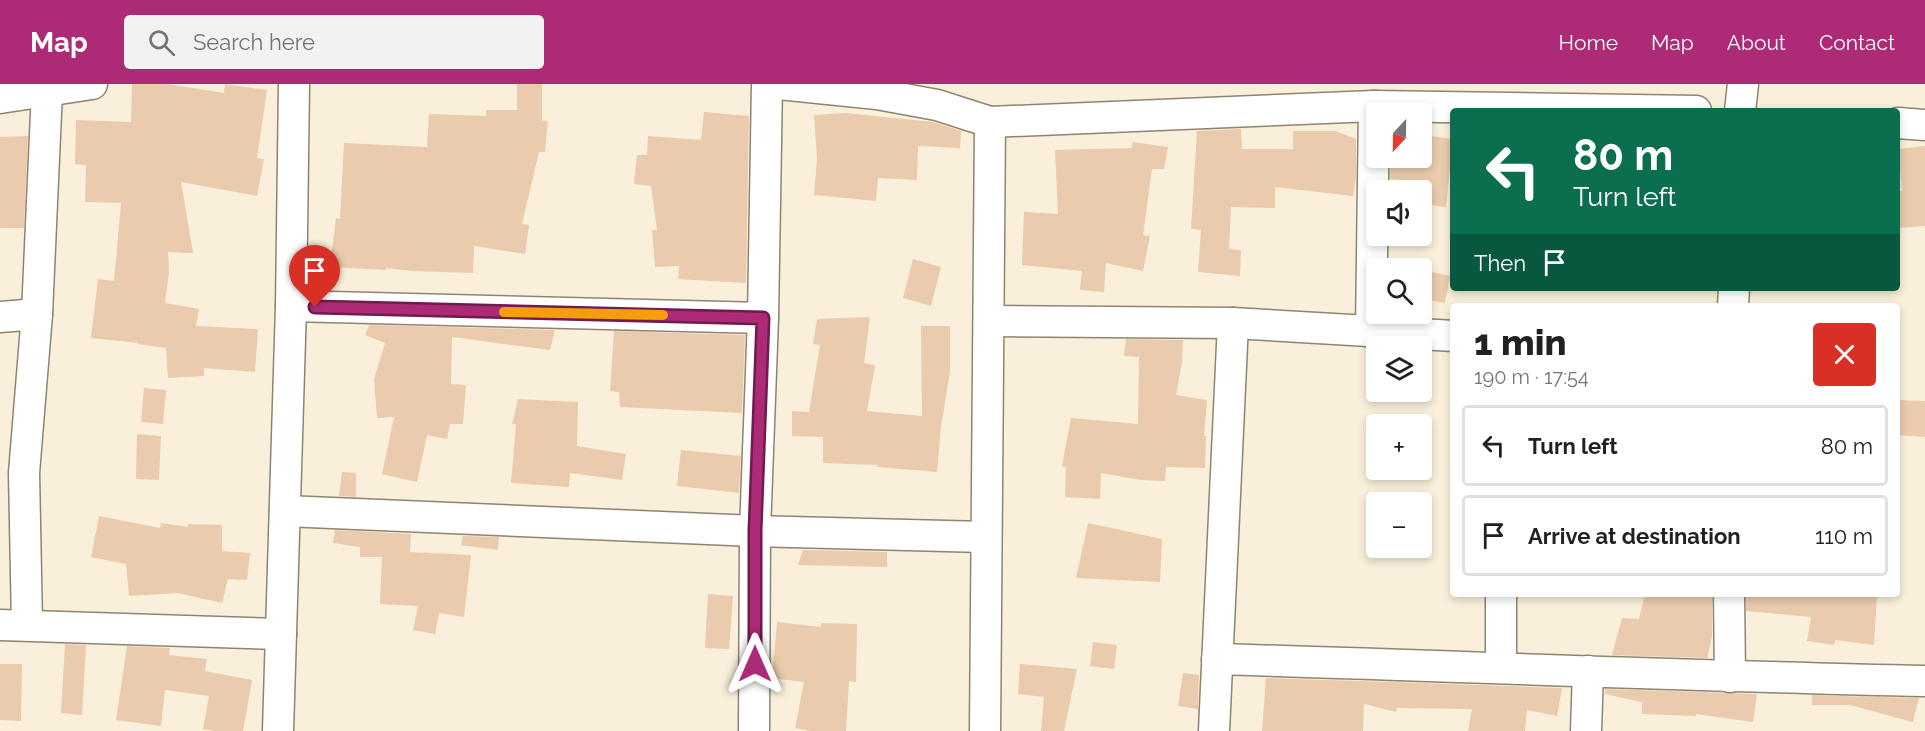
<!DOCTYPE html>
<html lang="en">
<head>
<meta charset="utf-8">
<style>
	body { margin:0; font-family:Raleway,sans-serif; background:#f2f2f2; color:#202124; height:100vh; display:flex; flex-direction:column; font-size:22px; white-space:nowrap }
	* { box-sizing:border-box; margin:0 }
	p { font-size:20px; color:#757577 }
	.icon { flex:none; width:33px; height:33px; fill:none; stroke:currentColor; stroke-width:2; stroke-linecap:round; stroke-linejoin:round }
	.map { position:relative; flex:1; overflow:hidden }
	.drawer { position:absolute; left:1450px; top:219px; width:450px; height:294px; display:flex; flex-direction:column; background:#fff; border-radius:6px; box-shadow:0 3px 9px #0003 }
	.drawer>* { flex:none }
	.hud { position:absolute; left:1450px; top:24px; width:450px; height:183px; border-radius:6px; box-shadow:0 3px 9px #0003; background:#0b6e4f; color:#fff; overflow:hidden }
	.needle { width:39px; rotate:202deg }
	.fabs { position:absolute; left:1366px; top:18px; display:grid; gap:12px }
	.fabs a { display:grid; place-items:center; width:66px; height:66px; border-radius:6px; background:#fff; box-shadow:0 3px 9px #0003; font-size:30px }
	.pin { position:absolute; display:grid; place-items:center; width:51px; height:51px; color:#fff; margin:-62px -26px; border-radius:50% 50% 50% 0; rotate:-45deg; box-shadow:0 0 6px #0007 }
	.pin .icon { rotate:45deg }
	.me { position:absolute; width:66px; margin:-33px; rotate:0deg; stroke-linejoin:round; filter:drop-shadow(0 0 4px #0008) }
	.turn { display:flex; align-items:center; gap:21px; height:126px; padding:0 24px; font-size:27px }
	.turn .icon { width:78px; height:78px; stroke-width:2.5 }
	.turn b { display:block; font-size:42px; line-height:51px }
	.then { display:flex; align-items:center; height:57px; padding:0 24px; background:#0003; gap:12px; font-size:22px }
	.round { display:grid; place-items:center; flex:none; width:63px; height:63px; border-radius:6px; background:#f2f2f2 }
	.overview { display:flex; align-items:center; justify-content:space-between; height:102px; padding:0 24px }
	h1 { font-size:36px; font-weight:800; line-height:45px }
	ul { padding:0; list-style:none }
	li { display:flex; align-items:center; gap:18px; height:81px; margin:0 12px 9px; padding:0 12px; border:3px solid #e0e0e0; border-radius:6px }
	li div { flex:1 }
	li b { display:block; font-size:22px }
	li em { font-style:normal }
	header { display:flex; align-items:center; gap:36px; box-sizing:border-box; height:84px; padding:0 30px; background:#ac2a76; color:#fff }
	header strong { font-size:28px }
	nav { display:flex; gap:33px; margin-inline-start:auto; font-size:21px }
	.search { width:420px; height:54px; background:#f2f2f2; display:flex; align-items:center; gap:15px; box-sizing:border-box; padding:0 21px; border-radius:6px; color:#757577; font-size:22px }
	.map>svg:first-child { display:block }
</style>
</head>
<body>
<header>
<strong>Map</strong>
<div class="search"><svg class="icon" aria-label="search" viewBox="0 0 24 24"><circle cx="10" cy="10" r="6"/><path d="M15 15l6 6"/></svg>Search here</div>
<nav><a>Home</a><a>Map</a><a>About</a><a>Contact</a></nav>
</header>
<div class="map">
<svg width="1925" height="647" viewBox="0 0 1925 647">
	<rect width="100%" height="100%" fill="#f9efda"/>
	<g fill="#eacbad">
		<polygon points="132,0 167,0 224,9 225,0 267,6 257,74 264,75 257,112 181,98 193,169 168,168 169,188 165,219 199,225 196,242 258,245 255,288 204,284 204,292 168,294 166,264 138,260 138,259 91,254 98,195 114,197 121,119 85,118 86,81 75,80 76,36 131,38"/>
		<polygon points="517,0 542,0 542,37 548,37 545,68 539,68 522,140 529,141 525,170 474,162 473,189 412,187 386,184 386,186 330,183 336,134 340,135 344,59 427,63 429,30 486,32 486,26 517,26"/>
		<polygon points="704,28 749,32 746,199 678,195 679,182 655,183 652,146 657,146 651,102 634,100 637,71 647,71 648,52 701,56"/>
		<polygon points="846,29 933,38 961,47 960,64 918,62 917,96 878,94 876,117 814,111 817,74 814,31"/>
		<polygon points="1241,45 1242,65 1293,65 1293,47 1336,47 1356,55 1356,94 1353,112 1275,103 1275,124 1231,123 1229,165 1241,166 1240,192 1198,188 1201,146 1191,145 1197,47"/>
		<polygon points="1422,51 1453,55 1446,123 1422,120 1422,106 1397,106 1399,96 1390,95 1391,74 1422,74"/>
		<polygon points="28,52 24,144 0,144 0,53"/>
		<polygon points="1133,58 1168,63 1164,85 1152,85 1143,151 1150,152 1143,187 1106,179 1104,208 1080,206 1082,187 1022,181 1024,128 1058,130 1055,66 1132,64"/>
		<polygon points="1925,62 1925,142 1898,144 1898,107 1902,107 1898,65"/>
		<polygon points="913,175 941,183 931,222 903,214"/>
		<polygon points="1422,186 1450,192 1445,219 1422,215"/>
		<polygon points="870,233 864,279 875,281 867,327 922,332 921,242 950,242 950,287 941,343 937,388 877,383 878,381 823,379 823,353 792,352 792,327 809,328 820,261 813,260 817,235"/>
		<polygon points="369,241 555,246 550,266 452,253 451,300 466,301 463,340 450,340 447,355 427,351 417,398 382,390 394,333 377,334 374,295 385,259 365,251"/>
		<polygon points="614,247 745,251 742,329 620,323 619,308 610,307"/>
		<polygon points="1126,255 1183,256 1182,278 1176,311 1207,316 1204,352 1206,352 1205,384 1166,383 1165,397 1141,396 1101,389 1100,415 1065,413 1066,383 1062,382 1071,334 1138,340 1139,273 1124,272"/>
		<polygon points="144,304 166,306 163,340 141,338"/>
		<polygon points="518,315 578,318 577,362 626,370 622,396 570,389 569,403 511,399 516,340 512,340"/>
		<polygon points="1898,316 1925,317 1925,353 1898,351"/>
		<polygon points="137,350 161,352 159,396 136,395"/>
		<polygon points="681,366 741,372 739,409 677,402"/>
		<polygon points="342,388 356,389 356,413 339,412"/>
		<polygon points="99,432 160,444 161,439 188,443 188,440 222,441 222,467 250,469 247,496 228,495 222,519 178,509 129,512 126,480 91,473"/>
		<polygon points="1088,439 1162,455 1160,498 1076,494"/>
		<polygon points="335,446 411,450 410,468 471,471 464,533 439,529 435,550 413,546 418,522 380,520 382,473 360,473 360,463 333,459"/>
		<polygon points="463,452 499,453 498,466 461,461"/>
		<polygon points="803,466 887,468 887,483 798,481"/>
		<polygon points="708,510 733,512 729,565 705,564"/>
		<polygon points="1645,510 1712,510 1712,553 1707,574 1612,571 1622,534 1639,535"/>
		<polygon points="1746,510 1877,510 1874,561 1835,556 1834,561 1807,557 1811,533 1746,527"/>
		<polygon points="777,538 821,543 821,539 857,540 856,598 849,597 846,647 809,647 795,644 804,598 772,594"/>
		<polygon points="1093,558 1117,561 1114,585 1090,582"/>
		<polygon points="65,560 86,561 82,631 61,629"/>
		<polygon points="127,562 170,564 169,571 207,575 205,587 252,596 243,647 215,647 203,645 209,612 165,606 161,642 116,636"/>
		<polygon points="0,580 22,580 21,637 0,636"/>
		<polygon points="1020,580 1077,585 1064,647 1041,647 1044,613 1018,610"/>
		<polygon points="1183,589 1199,591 1198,625 1178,622"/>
		<polygon points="1266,594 1393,598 1562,604 1557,632 1527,626 1525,647 1468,647 1472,625 1397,624 1396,628 1364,620 1363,647 1262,647"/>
		<polygon points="1605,605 1757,610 1753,638 1696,630 1696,632 1642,630 1642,618 1605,610"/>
		<polygon points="1812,611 1836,612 1919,614 1913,638 1850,621 1812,621"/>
	</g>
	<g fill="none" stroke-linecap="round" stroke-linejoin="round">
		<defs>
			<g id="minor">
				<polyline points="779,0 877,10 937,21 990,38 1374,22 1696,27"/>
				<polyline points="0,14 92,0"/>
				<polyline points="1740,27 1743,0"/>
				<polyline points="1898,39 1925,41"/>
				<polyline points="291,222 763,234"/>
				<polyline points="1733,222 1734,204"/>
				<polyline points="0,233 37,230"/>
				<polyline points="990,237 1233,239 1454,252"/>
				<polyline points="1371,248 1374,22"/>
				<polyline points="285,427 755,447 985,453"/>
				<polyline points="1729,510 1730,593"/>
				<polyline points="0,541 281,550"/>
				<polyline points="27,541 24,389 37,230 47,7"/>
				<path d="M1217,575C1453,582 1689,592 1925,597"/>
				<polyline points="1501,583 1501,510"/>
				<polyline points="278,647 291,222 294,0"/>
				<polyline points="754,647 755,447 763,234 767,0"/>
				<path d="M985,647C985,444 990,241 990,38"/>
				<polyline points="1214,647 1233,239"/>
				<polyline points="1586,647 1588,587"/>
			</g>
		</defs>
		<use href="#minor" stroke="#8e8471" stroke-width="33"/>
		<use href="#minor" stroke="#fff" stroke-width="30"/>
	</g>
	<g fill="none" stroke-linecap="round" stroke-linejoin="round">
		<defs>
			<polyline id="route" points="315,223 763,234 755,447 755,580"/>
		</defs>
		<use href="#route" stroke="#701b4d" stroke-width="15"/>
		<use href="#route" stroke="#ac2a76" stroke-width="10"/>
		<polyline stroke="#f59e0b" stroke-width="10" points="504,228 663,231"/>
	</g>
</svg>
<div class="fabs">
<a><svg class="needle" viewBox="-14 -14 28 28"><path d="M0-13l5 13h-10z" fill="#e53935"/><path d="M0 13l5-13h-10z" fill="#757577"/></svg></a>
<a><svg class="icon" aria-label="sound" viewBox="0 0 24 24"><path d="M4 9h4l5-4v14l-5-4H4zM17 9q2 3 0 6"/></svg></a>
<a><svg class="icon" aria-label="search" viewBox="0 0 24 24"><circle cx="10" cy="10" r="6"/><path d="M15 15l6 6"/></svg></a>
<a><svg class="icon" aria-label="layers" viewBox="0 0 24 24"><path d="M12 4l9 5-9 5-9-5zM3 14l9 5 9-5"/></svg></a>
<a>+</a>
<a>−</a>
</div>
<div class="pin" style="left:315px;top:223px;background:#d93025"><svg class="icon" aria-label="arrive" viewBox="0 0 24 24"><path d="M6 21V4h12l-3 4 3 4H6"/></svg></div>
<svg class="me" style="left:755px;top:580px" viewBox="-20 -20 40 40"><path d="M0-17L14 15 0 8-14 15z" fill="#ac2a76" stroke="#fff" stroke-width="4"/></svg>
<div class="hud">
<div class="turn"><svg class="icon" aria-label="left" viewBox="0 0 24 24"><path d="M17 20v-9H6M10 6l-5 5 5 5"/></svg><div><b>80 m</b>Turn left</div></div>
<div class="then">Then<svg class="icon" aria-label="arrive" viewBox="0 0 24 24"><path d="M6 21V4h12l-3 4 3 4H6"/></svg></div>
</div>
<section class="drawer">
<div class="overview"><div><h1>1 min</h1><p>190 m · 17:54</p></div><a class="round" style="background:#d93025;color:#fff"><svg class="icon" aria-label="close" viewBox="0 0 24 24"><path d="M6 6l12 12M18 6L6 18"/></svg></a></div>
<ul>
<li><svg class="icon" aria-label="left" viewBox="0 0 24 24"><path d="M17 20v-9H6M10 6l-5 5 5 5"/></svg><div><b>Turn left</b></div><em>80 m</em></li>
<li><svg class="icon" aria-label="arrive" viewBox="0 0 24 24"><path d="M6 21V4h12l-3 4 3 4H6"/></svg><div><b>Arrive at destination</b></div><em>110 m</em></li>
</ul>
</section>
</div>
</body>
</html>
